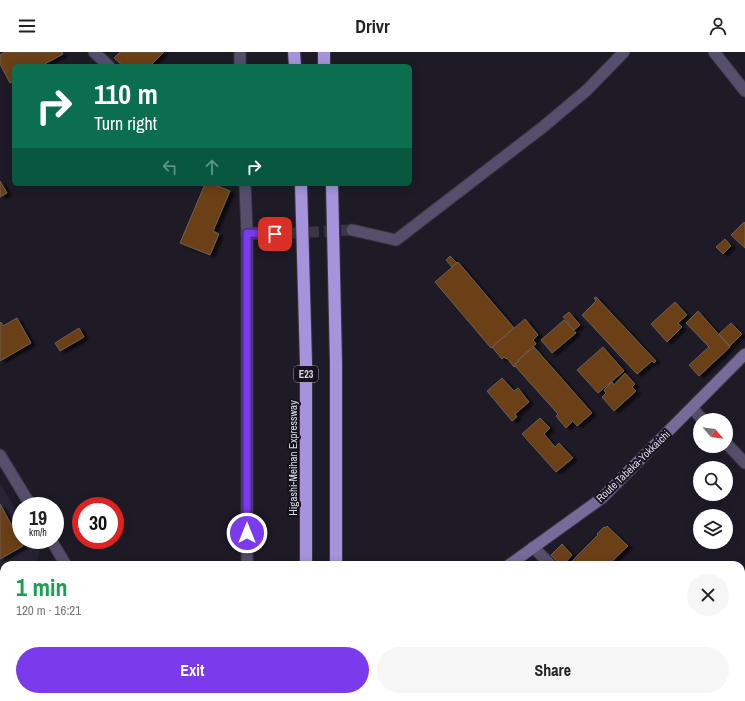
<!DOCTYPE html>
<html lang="en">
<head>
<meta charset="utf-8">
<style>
	body { margin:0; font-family:"Archivo Narrow",sans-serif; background:#f6f6f6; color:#222; height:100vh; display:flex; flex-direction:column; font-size:15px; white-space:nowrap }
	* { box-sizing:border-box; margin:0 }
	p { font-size:13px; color:#767676 }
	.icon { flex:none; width:22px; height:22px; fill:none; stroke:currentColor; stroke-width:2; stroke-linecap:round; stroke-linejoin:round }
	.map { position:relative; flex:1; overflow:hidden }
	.side { position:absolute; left:0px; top:509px; width:745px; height:140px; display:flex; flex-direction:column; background:#fff; border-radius:12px 12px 0 0; box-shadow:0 2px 10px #0003 }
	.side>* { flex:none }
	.banner { position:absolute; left:12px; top:12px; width:400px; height:122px; border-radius:6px; box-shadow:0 2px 10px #0003; background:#0b6e4f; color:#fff; overflow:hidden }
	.needle { width:26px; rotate:119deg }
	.buttons { position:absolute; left:693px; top:361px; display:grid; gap:8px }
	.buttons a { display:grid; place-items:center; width:40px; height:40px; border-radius:50%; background:#fff; box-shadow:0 2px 10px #0003; font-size:20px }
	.speed { position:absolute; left:12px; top:445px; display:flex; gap:8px; font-size:20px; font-weight:700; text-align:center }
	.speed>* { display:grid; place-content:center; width:52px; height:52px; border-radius:50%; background:#fff; box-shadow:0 2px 10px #0003; line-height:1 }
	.speed small { font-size:10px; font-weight:400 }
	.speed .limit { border:6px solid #d22; background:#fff; color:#111 }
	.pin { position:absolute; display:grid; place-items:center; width:34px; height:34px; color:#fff; margin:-17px; border-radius:8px; box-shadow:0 2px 6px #0006 }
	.me { position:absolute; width:44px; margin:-22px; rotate:0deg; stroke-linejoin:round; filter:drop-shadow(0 0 3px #0008) }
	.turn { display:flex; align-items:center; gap:14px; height:84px; padding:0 16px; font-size:18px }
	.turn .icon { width:52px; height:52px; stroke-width:2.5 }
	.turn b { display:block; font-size:28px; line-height:34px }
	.lanes { display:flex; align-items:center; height:38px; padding:0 16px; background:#0003; justify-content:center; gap:20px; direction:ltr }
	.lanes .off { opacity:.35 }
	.round { display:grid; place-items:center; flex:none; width:42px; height:42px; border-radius:21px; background:#f6f6f6 }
	.overview { display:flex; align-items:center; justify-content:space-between; height:68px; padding:0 16px }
	h1 { font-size:24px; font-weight:700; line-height:30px; color:#1e9e55 }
	.primary-button { display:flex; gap:8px; margin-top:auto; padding:8px 16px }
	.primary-button a { flex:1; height:46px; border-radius:24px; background:#7c3aed; color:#fff; font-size:16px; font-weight:700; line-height:46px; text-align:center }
	.primary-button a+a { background:#f6f6f6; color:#222 }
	header { display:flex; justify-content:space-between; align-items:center; height:52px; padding:0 16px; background:#fff; font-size:18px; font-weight:700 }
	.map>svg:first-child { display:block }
</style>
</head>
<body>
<header><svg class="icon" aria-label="menu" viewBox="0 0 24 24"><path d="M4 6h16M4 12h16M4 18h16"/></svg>Drivr<svg class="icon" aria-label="person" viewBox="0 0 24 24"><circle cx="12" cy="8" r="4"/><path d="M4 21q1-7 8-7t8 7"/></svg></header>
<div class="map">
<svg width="745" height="649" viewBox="0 0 745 649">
	<defs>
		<filter id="shadow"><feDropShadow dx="4.5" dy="2.5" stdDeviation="1" flood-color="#0009"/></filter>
	</defs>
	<rect width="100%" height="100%" fill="#1e1b27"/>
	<polygon fill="#282435" points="0,431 21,467 21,488 33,488 40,500 37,507 40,513 4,513 4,645 75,645 78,649 0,649"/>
	<g fill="#6c4013" stroke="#6d6056" filter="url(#shadow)">
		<polygon points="5,0 62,0 63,2 41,14 14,14 14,29 10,31 0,12 0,3"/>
		<polygon points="120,0 164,0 150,14 123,14 114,6"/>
		<polygon points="0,129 7,141 0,145"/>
		<polygon points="205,132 213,132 230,139 213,179 219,182 210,203 180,191"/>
		<polygon points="744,170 745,171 745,196 731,183"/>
		<polygon points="725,187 731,194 723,202 716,195"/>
		<polygon points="450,204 457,211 452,215 446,208"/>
		<polygon points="458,210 514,276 491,296 435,230"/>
		<polygon points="596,245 656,309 654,311 652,309 637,322 582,263 596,249 594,246"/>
		<polygon points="675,250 687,263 678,271 682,275 667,290 651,272"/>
		<polygon points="698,259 730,295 699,324 689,313 709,295 686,271"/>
		<polygon points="569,260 580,273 574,278 563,265"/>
		<polygon points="17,266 31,291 0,309 0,271 1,270 3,274"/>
		<polygon points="525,267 538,283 533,288 536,292 518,308 519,309 515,312 516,313 514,315 507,306 506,307 504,305 502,307 492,295"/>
		<polygon points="564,268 576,281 552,301 541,288"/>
		<polygon points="731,271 742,282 730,294 719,282"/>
		<polygon points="79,276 84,285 60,299 55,291"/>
		<polygon points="534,295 592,361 577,374 573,369 566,376 556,364 558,362 515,314 515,312 519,309 518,308"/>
		<polygon points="603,295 624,319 598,341 577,318"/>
		<polygon points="625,321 635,332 632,335 636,339 614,359 602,345 606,341 604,338 612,330 614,333"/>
		<polygon points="502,326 514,339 518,336 529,350 515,362 517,365 512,369 487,339"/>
		<polygon points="540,366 550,376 544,382 555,395 559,391 573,406 556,420 522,382"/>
		<polygon points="0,452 23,494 0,507"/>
		<polygon points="607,474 628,494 608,513 572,513 570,511 598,483 597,482 604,475 605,476"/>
		<polygon points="562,492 572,503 563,513 561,513 551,503"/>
		<polygon points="745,582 745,610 741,606 741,583 743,585"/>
		<polygon points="1,583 4,588 4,599 0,592 0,584"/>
		<polygon points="0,596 4,603 4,624 0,618"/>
		<polygon points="19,645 33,645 36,649 21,649"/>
		<polygon points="35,645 50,645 53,649 38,649"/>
		<polygon points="59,645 73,645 77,649 62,649"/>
		<polygon points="87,645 98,645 100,649 89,649"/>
		<polygon points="403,645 419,645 414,649 407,649"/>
		<polygon points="484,645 512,645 516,649 487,649"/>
		<polygon points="580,645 602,645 606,649 575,649"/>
		<polygon points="602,645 617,645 612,649 608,645 605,648"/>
		<polygon points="709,645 724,645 720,649 713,649"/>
	</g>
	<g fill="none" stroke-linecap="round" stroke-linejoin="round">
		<polyline stroke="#3b3843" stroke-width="11" stroke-dasharray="11 5.5" stroke-linecap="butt" points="275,182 352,178"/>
		<defs>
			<g id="minor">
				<polyline points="94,0 109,14"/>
				<polyline points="240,0 240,14"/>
				<polyline points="714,0 745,39"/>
				<polyline points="245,132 247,181 247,513"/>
				<polyline points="352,178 396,188 543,75 587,38 624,0"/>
				<polyline points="247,181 275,182"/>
				<polyline points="692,356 703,368"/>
				<polyline points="726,391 745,411"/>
				<polyline points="533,495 551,513"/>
				<polyline points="741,546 745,542"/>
				<polyline points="248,645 248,649"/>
				<polyline points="382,645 386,649"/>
				<polyline points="679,645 683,649"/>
				<polyline points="635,649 639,645"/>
			</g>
			<g id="tertiary">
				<polyline points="0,403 31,454"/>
				<polyline points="51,488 66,513"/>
				<polyline points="146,645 148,649"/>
			</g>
			<polyline id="secondary" points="509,513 602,446 745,302"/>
			<g id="motorway">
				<polyline points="294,0 295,14"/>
				<polyline points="324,0 324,14"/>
				<polyline points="301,132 306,311 306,513"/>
				<polyline points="332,132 336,311 336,513"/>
				<polyline points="302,649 302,645"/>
				<polyline points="333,649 333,645"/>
			</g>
		</defs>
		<use href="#minor" stroke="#393641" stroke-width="13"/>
		<use href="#tertiary" stroke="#393641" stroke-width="13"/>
		<use href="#secondary" stroke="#393641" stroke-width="13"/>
		<use href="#motorway" stroke="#393641" stroke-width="14"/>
		<use href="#minor" stroke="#564f6c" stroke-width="11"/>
		<use href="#tertiary" stroke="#564f6c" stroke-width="11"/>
		<use href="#secondary" stroke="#766b99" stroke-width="11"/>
		<use href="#motorway" stroke="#a693db" stroke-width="12"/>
	</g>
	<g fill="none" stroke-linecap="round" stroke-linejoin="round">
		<defs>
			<polyline id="route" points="247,481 247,181 275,182"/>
		</defs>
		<use href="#route" stroke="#51269a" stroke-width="10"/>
		<use href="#route" stroke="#7c3aed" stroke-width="7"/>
	</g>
	<g text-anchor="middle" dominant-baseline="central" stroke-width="4" stroke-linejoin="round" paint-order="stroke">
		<rect fill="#15121e" stroke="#a19fa9" stroke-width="1" x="294" y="314" width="24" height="16" rx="3"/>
		<g font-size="10" font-weight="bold" fill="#dddce4">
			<text x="306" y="322">E23</text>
		</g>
		<g font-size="11" fill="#dddce4" stroke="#15121e">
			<text transform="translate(293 406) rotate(-90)">Higashi-Meihan Expressway</text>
			<text transform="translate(633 414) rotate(-44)">Route Tabeka-Yokkaichi</text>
		</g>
	</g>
</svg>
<div class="buttons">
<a><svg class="needle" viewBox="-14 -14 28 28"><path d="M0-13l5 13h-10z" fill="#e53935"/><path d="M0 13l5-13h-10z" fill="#767676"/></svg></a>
<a><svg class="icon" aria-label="search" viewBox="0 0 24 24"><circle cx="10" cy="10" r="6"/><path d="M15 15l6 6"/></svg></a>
<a><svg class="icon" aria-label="layers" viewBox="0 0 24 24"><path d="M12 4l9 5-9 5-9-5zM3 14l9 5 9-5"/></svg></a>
</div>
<div class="speed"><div>19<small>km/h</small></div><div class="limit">30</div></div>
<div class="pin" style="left:275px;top:182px;background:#d93025"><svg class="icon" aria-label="arrive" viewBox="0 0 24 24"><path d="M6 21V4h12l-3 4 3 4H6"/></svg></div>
<svg class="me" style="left:247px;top:481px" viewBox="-20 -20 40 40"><circle r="17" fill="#7c3aed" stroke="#fff" stroke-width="3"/><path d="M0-11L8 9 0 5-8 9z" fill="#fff"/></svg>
<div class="banner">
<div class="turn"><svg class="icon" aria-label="right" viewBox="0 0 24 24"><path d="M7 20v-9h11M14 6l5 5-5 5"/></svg><div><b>110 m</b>Turn right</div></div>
<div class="lanes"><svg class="icon off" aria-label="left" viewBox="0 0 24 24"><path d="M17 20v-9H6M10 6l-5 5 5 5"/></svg><svg class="icon off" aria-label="ahead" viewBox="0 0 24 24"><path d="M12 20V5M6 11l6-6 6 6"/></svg><svg class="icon" aria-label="right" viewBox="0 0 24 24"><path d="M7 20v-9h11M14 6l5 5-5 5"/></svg></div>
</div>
<section class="side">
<div class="overview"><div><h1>1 min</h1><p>120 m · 16:21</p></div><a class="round"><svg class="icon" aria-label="close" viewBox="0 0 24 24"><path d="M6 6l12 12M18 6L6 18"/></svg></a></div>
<div class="primary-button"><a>Exit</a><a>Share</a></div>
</section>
</div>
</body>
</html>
